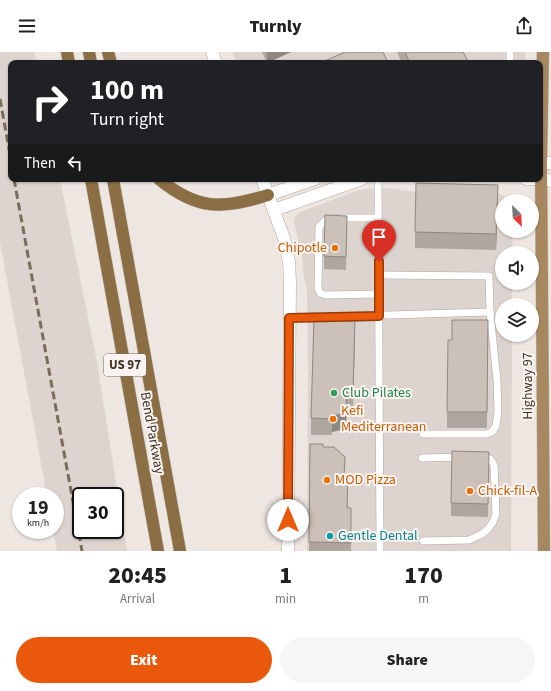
<!DOCTYPE html>
<html lang="en">
<head>
<meta charset="utf-8">
<style>
	body { margin:0; font-family:"Source Sans 3",sans-serif; background:#f6f6f6; color:#222; height:100vh; display:flex; flex-direction:column; font-size:15px; white-space:nowrap }
	* { box-sizing:border-box; margin:0 }
	p { font-size:13px; color:#767676 }
	.icon { flex:none; width:22px; height:22px; fill:none; stroke:currentColor; stroke-width:2; stroke-linecap:round; stroke-linejoin:round }
	.map { position:relative; height:499px; overflow:hidden }
	.drawer { display:flex; flex-direction:column; background:#fff; flex:1 }
	.drawer>* { flex:none }
	.banner { position:absolute; left:8px; top:8px; width:535px; height:122px; border-radius:8px; box-shadow:0 1px 3px #0004; background:#202124; color:#fff; overflow:hidden }
	.needle { width:26px; rotate:156deg }
	.buttons { position:absolute; left:495px; top:142px; display:grid; gap:8px }
	.buttons a { display:grid; place-items:center; width:44px; height:44px; border-radius:50%; background:#fff; box-shadow:0 1px 3px #0004; font-size:20px }
	.speed { position:absolute; left:12px; top:435px; display:flex; gap:8px; font-size:20px; font-weight:700; text-align:center }
	.speed>* { display:grid; place-content:center; width:52px; height:52px; border-radius:50%; background:#fff; box-shadow:0 1px 3px #0004; line-height:1 }
	.speed small { font-size:10px; font-weight:400 }
	.speed .limit { border:2px solid #111; border-radius:6px; background:#fff; color:#111 }
	.pin { position:absolute; display:grid; place-items:center; width:34px; height:34px; color:#fff; margin:-41px -17px; border-radius:50% 50% 50% 0; rotate:-45deg; box-shadow:0 0 4px #0007 }
	.pin .icon { rotate:45deg }
	.me { position:absolute; width:44px; margin:-22px; rotate:0deg; stroke-linejoin:round; filter:drop-shadow(0 0 3px #0008) }
	.turn { display:flex; align-items:center; gap:14px; height:84px; padding:0 16px; font-size:18px }
	.turn .icon { width:52px; height:52px; stroke-width:2.5 }
	.turn b { display:block; font-size:28px; line-height:34px }
	.then { display:flex; align-items:center; height:38px; padding:0 16px; background:#0003; gap:8px; font-size:15px }
	.eta { display:flex; justify-content:space-evenly; align-items:center; height:68px; text-align:center }
	.eta b { font-size:24px; font-weight:800; line-height:28px }
	.cta { display:flex; gap:8px; margin-top:auto; padding:8px 16px }
	.cta a { flex:1; height:46px; border-radius:24px; background:#ea580c; color:#fff; font-size:16px; font-weight:800; line-height:46px; text-align:center }
	.cta a+a { background:#f6f6f6; color:#222 }
	header { display:flex; justify-content:space-between; align-items:center; height:52px; padding:0 16px; background:#fff; font-size:18px; font-weight:800 }
	.map>svg:first-child { display:block }
</style>
</head>
<body>
<header><svg class="icon" aria-label="menu" viewBox="0 0 24 24"><path d="M4 6h16M4 12h16M4 18h16"/></svg>Turnly<svg class="icon" aria-label="share" viewBox="0 0 24 24"><path d="M12 15V3M7 8l5-5 5 5M5 13v7h14v-7"/></svg></header>
<div class="map">
<svg width="551" height="499" viewBox="0 0 551 499">
	<rect width="100%" height="100%" fill="#ede6e1"/>
	<g fill="#ddd4cf" fill-rule="evenodd">
		<path d="M0,0H34L37,11H11V127H60L96,305L127,499H57L53,478H55V444H47L0,190ZM81,444H115V478H81Z"/>
		<polygon points="232,0 525,0 525,11 237,11"/>
		<polygon points="388,136 417,140 498,141 513,149 502,149 502,179 513,179 512,201 502,201 502,231 512,231 512,253 502,253 502,283 512,283 511,499 307,499 308,326 307,237 304,225 302,204 294,170 295,165 298,161 353,140 365,137"/>
	</g>
	<g fill="none" stroke-linecap="round" stroke-linejoin="round">
		<defs>
			<g id="service">
				<polyline points="510,0 510,11"/>
				<polyline points="378,127 380,499"/>
				<polyline points="378,166 343,166 326,168 319,175 318,236 320,241 325,243 379,242"/>
				<polyline points="289,266 490,260 489,224 379,223"/>
				<polyline points="423,382 486,382 492,380 496,374 498,360 497,328 490,260"/>
				<polyline points="422,406 461,405"/>
				<polyline points="423,489 469,488 482,482 488,477 493,470 496,462 494,413 490,407 481,405"/>
			</g>
			<g id="minor">
				<polyline points="212,0 216,11"/>
				<polyline points="262,127 284,186 289,210 290,230 288,499"/>
				<polyline points="526,127 542,127"/>
				<polyline points="274,158 362,127"/>
			</g>
			<g id="secondary">
				<polyline points="540,111 551,111"/>
				<polyline points="542,127 551,129"/>
				<polyline points="268,143 315,127"/>
			</g>
			<polyline id="primary" points="543,0 541,111 544,499"/>
			<g id="trunk">
				<polyline points="67,0 69,11"/>
				<polyline points="89,0 91,11"/>
				<polyline points="108,0 111,11"/>
				<polyline points="91,127 158,499"/>
				<polyline points="113,127 180,499"/>
				<path d="M159,127C198,159 223,157 268,143"/>
			</g>
		</defs>
		<use href="#service" stroke="#b2a89f" stroke-width="8"/>
		<use href="#minor" stroke="#b2a89f" stroke-width="13"/>
		<use href="#secondary" stroke="#b4a599" stroke-width="13"/>
		<use href="#primary" stroke="#c6c1bc" stroke-width="13"/>
		<use href="#trunk" stroke="#c6c1bc" stroke-width="13"/>
		<use href="#service" stroke="#fff" stroke-width="7"/>
		<use href="#minor" stroke="#fff" stroke-width="12"/>
		<use href="#secondary" stroke="#fff" stroke-width="12"/>
		<use href="#primary" stroke="#a78861" stroke-width="12"/>
		<use href="#trunk" stroke="#8b6e44" stroke-width="12"/>
		<g stroke="#7c6c5a" stroke-width="3" stroke-dasharray="8 4" stroke-linecap="butt">
			<polyline points="0,47 11,108"/>
			<polyline points="14,127 82,499"/>
		</g>
	</g>
	<g fill="#afa69f">
		<polygon points="262,0 291,0 267,11"/>
		<polygon points="397,0 463,0 469,11 402,11"/>
		<polygon points="498,150 496,198 415,196 415,180"/>
		<polygon points="347,164 346,218 324,217 324,204"/>
		<polygon points="488,268 487,376 447,376 447,360 452,288"/>
		<polygon points="355,284 353,356 347,356 346,373 340,378 332,380 332,383 311,383 311,366"/>
		<polygon points="310,392 323,395 345,425 348,456 351,456 351,499 309,499"/>
		<polygon points="489,413 488,465 451,464 451,451"/>
	</g>
	<g fill="#8e8782">
		<polygon points="267,0 291,0 267,11"/>
		<polygon points="498,133 498,150 496,198 496,182"/>
		<polygon points="355,267 355,284 353,356 353,340"/>
		<polygon points="347,339 347,356 346,373 340,378 332,380 332,383 332,364"/>
	</g>
	<g fill="#cbc1b9" stroke="#8e8782">
		<polygon points="345,0 383,0 388,11 320,11"/>
		<polygon points="405,0 463,0 469,11 410,11"/>
		<polygon points="416,131 498,133 496,182 415,180"/>
		<polygon points="325,163 347,164 346,205 324,204"/>
		<polygon points="314,266 355,267 353,340 347,339 346,356 340,362 332,364 332,367 311,366"/>
		<polygon points="452,268 488,268 487,360 447,360 448,288 452,288"/>
		<polygon points="310,392 323,392 323,395 334,395 345,405 344,425 348,425 347,456 351,456 351,491 309,490"/>
		<polygon points="452,399 489,400 488,452 451,451"/>
	</g>
	<g fill="none" stroke-linecap="round" stroke-linejoin="round">
		<defs>
			<polyline id="route" points="288,468 289,266 379,264 379,209"/>
		</defs>
		<use href="#route" stroke="#983908" stroke-width="10"/>
		<use href="#route" stroke="#ea580c" stroke-width="7"/>
	</g>
	<g fill="#e8710a" stroke="#f9f4f2" stroke-width="1.5">
		<circle cx="335" cy="196" r="4"/>
		<circle cx="333" cy="367" r="4"/>
		<circle cx="327" cy="428" r="4"/>
		<circle cx="470" cy="439" r="4"/>
	</g>
	<circle fill="#2e9e5b" stroke="#f9f4f2" stroke-width="1.5" cx="334" cy="341" r="4"/>
	<circle fill="#0f9aa8" stroke="#f9f4f2" stroke-width="1.5" cx="330" cy="484" r="4"/>
	<g text-anchor="middle" dominant-baseline="central" stroke-width="4" stroke-linejoin="round" paint-order="stroke">
		<rect fill="#f9f4f2" stroke="#786c5f" stroke-width="1" x="104" y="302" width="42" height="22" rx="3"/>
		<g font-size="13" font-weight="bold" fill="#403120">
			<text x="125" y="313">US 97</text>
		</g>
		<g font-size="14" fill="#c56008" stroke="#f9f4f2" text-anchor="start">
			<text x="327" y="196" text-anchor="end">Chipotle</text>
			<text x="341" y="359">Kefi<tspan x="341" dy="16">Mediterranean</tspan></text>
			<text x="335" y="428">MOD Pizza</text>
			<text x="478" y="439">Chick-fil-A</text>
		</g>
		<g font-size="14" fill="#403120" stroke="#f9f4f2">
			<text transform="translate(528 334) rotate(-90)">Highway 97</text>
			<text transform="translate(152 381) rotate(80)">Bend Parkway</text>
		</g>
		<g font-size="14" fill="#27864d" stroke="#f9f4f2" text-anchor="start">
			<text x="342" y="341">Club Pilates</text>
		</g>
		<g font-size="14" fill="#0d838f" stroke="#f9f4f2" text-anchor="start">
			<text x="338" y="484">Gentle Dental</text>
		</g>
	</g>
</svg>
<div class="buttons">
<a><svg class="needle" viewBox="-14 -14 28 28"><path d="M0-13l5 13h-10z" fill="#e53935"/><path d="M0 13l5-13h-10z" fill="#767676"/></svg></a>
<a><svg class="icon" aria-label="sound" viewBox="0 0 24 24"><path d="M4 9h4l5-4v14l-5-4H4zM17 9q2 3 0 6"/></svg></a>
<a><svg class="icon" aria-label="layers" viewBox="0 0 24 24"><path d="M12 4l9 5-9 5-9-5zM3 14l9 5 9-5"/></svg></a>
</div>
<div class="speed"><div>19<small>km/h</small></div><div class="limit">30</div></div>
<div class="pin" style="left:379px;top:209px;background:#d93025"><svg class="icon" aria-label="arrive" viewBox="0 0 24 24"><path d="M6 21V4h12l-3 4 3 4H6"/></svg></div>
<svg class="me" style="left:288px;top:468px" viewBox="-20 -20 40 40"><circle r="19" fill="#fff"/><path d="M0-13L10 11 0 6-10 11z" fill="#ea580c"/></svg>
<div class="banner">
<div class="turn"><svg class="icon" aria-label="right" viewBox="0 0 24 24"><path d="M7 20v-9h11M14 6l5 5-5 5"/></svg><div><b>100 m</b>Turn right</div></div>
<div class="then">Then<svg class="icon" aria-label="left" viewBox="0 0 24 24"><path d="M17 20v-9H6M10 6l-5 5 5 5"/></svg></div>
</div>
</div>
<section class="drawer">
<div class="eta">
<div><b>20:45</b><p>Arrival</p></div>
<div><b>1</b><p>min</p></div>
<div><b>170</b><p>m</p></div>
</div>
<div class="cta"><a>Exit</a><a>Share</a></div>
</section>
</body>
</html>
